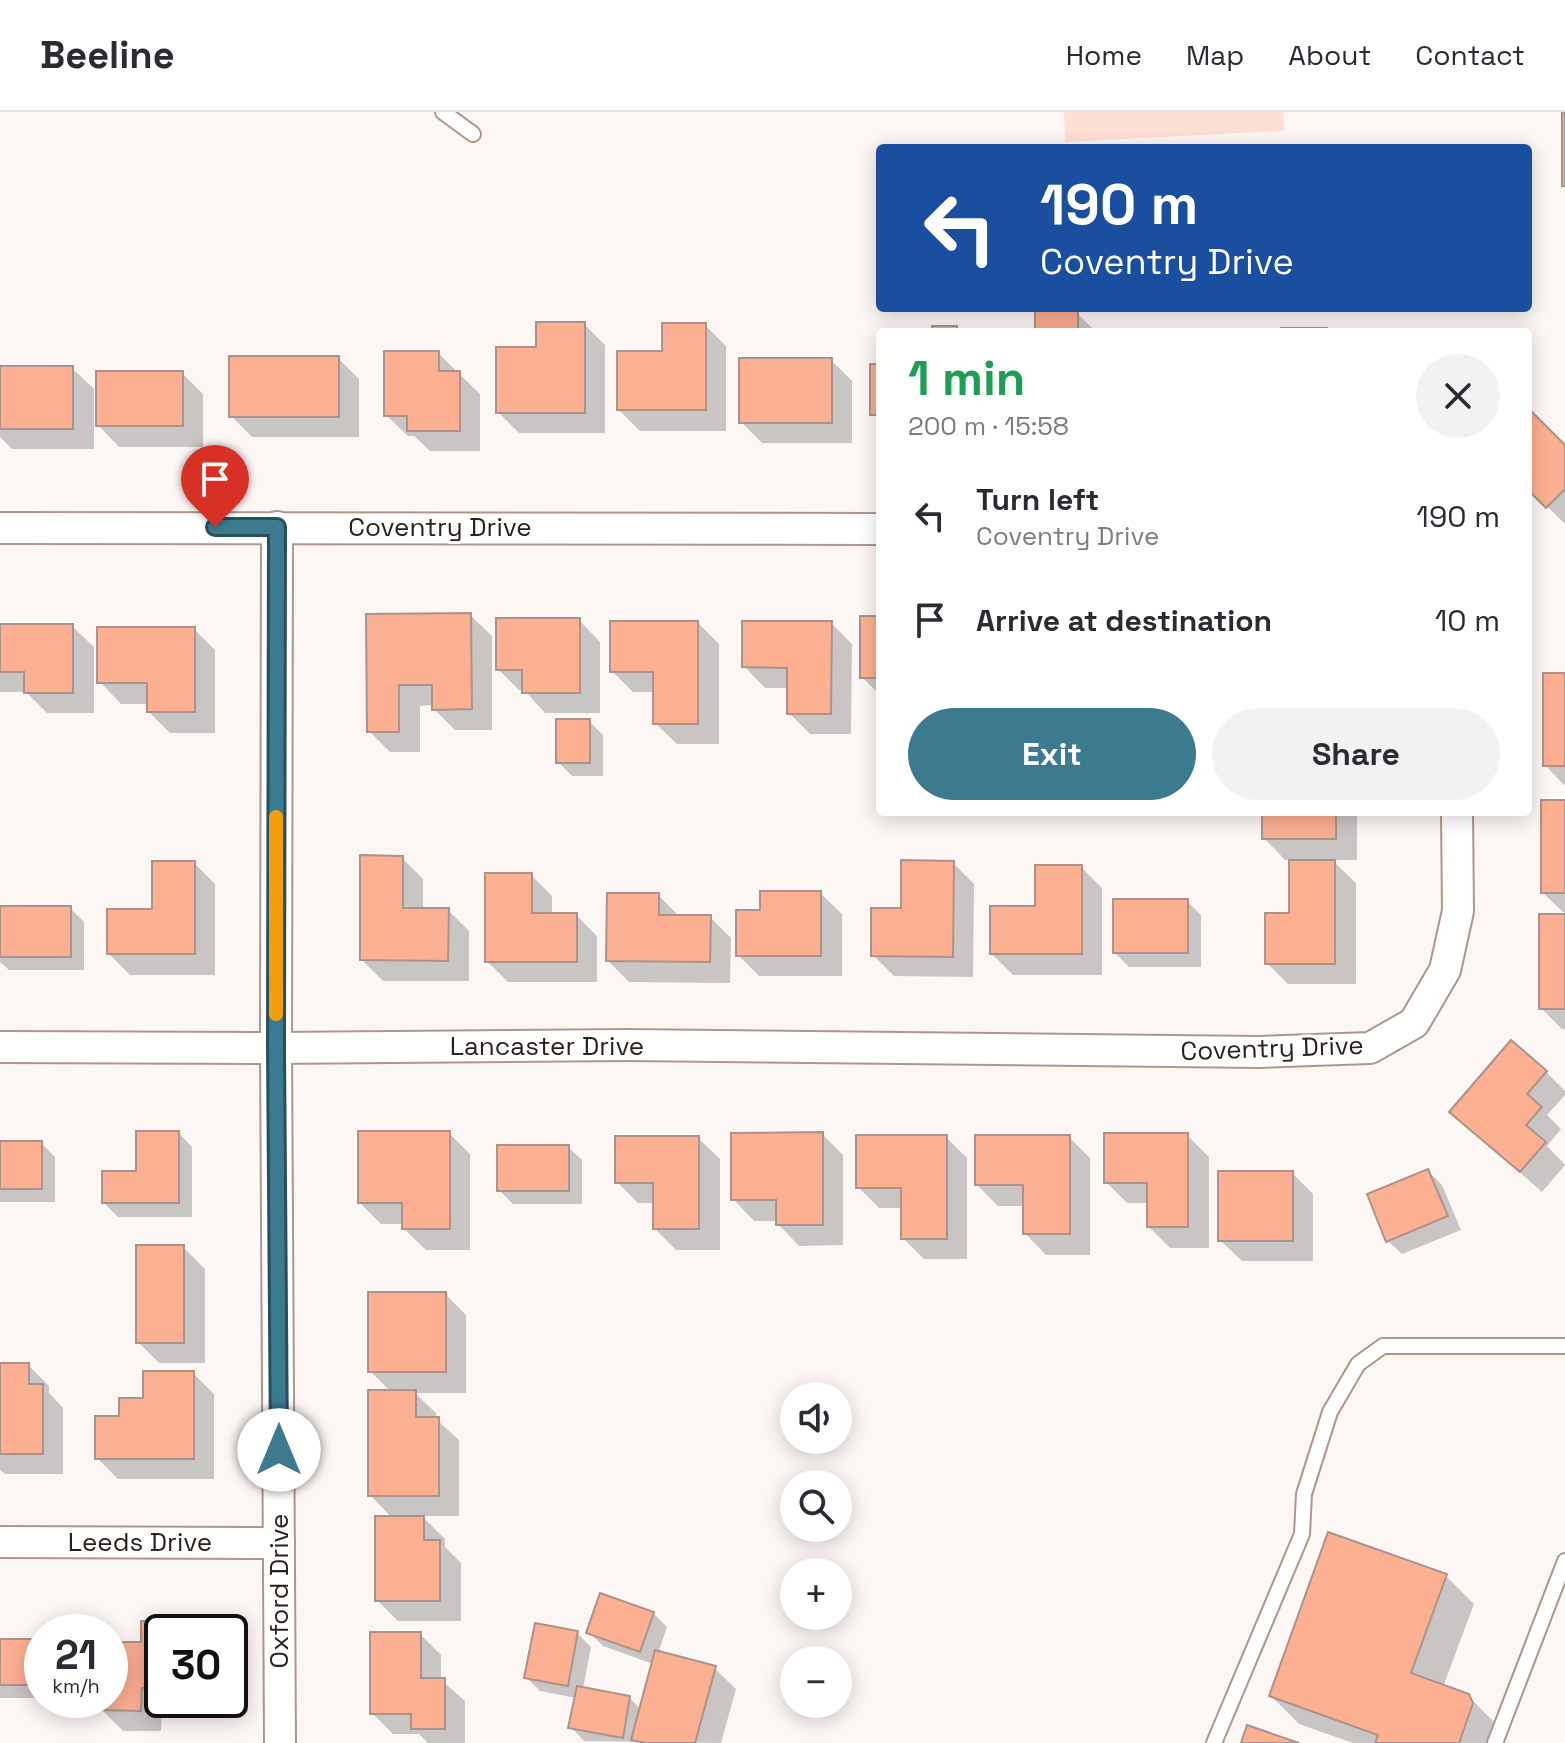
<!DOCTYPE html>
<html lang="en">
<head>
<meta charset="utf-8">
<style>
	body { margin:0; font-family:"Space Grotesk",sans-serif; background:#f2f2f3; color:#2b2b33; height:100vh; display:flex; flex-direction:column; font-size:30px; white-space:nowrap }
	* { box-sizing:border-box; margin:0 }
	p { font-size:26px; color:#7c7c81 }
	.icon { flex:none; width:44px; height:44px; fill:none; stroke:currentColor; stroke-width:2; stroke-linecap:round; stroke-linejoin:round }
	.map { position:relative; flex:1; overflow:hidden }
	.details { position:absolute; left:876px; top:216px; width:656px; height:488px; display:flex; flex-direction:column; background:#fff; border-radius:8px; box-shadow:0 4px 20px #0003 }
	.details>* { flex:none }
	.hud { position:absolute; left:876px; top:32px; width:656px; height:168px; border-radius:8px; box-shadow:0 4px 20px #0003; background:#1a4fa0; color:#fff; overflow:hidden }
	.buttons { position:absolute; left:780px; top:1270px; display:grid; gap:16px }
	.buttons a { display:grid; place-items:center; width:72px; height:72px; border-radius:50%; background:#fff; box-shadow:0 4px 20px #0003; font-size:40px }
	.speed { position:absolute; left:24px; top:1502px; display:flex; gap:16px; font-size:40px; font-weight:700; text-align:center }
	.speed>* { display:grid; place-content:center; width:104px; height:104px; border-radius:50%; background:#fff; box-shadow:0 4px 20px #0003; line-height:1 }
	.speed small { font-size:20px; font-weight:400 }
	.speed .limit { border:4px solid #111; border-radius:12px; background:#fff; color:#111 }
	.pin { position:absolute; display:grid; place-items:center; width:68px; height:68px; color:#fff; margin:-82px -34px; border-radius:50% 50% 50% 0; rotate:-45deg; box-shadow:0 0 8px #0007 }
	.pin .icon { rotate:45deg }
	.me { position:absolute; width:88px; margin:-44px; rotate:0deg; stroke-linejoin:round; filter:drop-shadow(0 0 6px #0008) }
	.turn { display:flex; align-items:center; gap:28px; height:168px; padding:0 32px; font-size:36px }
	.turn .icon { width:104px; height:104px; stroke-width:2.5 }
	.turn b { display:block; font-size:56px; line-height:68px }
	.round { display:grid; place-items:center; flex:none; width:84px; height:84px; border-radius:42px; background:#f2f2f3 }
	.summary { display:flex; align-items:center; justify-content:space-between; height:136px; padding:0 32px }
	h1 { font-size:48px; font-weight:800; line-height:60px; color:#1e9e55 }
	.button { display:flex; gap:16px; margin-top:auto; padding:16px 32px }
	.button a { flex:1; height:92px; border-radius:48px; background:#3c7b8f; color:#fff; font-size:32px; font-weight:800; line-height:92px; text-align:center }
	.button a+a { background:#f2f2f3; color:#2b2b33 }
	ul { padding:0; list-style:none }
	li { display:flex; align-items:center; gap:24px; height:104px; padding:0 32px }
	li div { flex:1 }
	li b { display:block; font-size:30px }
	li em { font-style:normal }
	header { display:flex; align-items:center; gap:48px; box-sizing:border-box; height:112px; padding:0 40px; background:#fff; border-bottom:2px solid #e1e1e2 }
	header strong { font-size:38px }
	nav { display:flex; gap:44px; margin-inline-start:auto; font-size:28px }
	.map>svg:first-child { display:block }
</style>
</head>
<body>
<header>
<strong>Beeline</strong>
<nav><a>Home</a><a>Map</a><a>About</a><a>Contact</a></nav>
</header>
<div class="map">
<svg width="1565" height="1631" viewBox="0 0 1565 1631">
	<rect width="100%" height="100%" fill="#fcf7f5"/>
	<polygon fill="#fedfd4" points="1064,0 1283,0 1284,19 1065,30"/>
	<g fill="#0003">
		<polygon points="1077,201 1096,220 1037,220"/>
		<polygon points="584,212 605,233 605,321 519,321 498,300 538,237"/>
		<polygon points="705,213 726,234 726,319 640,319 619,298 664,241"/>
		<polygon points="438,241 480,282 480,339 430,339 414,324 408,324 386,303"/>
		<polygon points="338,246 359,267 359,325 252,325 231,304"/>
		<polygon points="831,248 852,269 852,331 762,331 741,310"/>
		<polygon points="0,256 72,256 94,277 94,337 12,337 0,325"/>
		<polygon points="182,261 203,282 203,335 119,335 98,313"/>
		<polygon points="1528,299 1565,336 1565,412 1528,375"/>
		<polygon points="470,503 492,524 492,618 455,618 434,597 434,593 420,594 420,640 390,640 369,619 368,504"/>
		<polygon points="880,506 880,579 876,579 862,565"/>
		<polygon points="579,508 600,530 600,601 545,601 524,578 519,578 498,557"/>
		<polygon points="698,511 719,532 719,632 677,632 655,611 655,580 633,580 612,559"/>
		<polygon points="831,511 852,532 851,622 810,622 789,601 789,576 765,576 744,554"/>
		<polygon points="0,514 72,514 94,535 94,601 47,601 26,580 0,580"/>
		<polygon points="194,517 215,538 215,621 170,621 149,600 149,592 121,592 100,570"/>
		<polygon points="1565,563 1565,674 1545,653"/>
		<polygon points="589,609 603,623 603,664 572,664 558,650"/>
		<polygon points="1565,690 1565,802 1543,781"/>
		<polygon points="1264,700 1357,700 1357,748 1332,748 1356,771 1356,872 1288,872 1267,851 1291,803 1291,748 1285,748 1264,726"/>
		<polygon points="402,746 423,767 423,798 448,798 469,819 469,869 383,869 362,848"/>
		<polygon points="194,751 215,772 215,863 130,863 109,842 154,799"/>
		<polygon points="953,751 974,772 973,865 894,864 873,843 903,798"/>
		<polygon points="1081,755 1102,776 1102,863 1013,863 992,842"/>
		<polygon points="531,763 552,784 552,803 576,803 597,824 597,870 508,870 487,849"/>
		<polygon points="820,781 842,802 842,864 759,864 738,843 762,800"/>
		<polygon points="658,783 680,805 710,805 731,826 730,871 629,870 608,849"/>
		<polygon points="1187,789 1201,803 1201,855 1129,855 1115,841"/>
		<polygon points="0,796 70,796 84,810 84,858 9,858 0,850"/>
		<polygon points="1565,804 1565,917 1562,917 1541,896"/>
		<polygon points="1546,960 1565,979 1565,983 1547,1003 1561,1017 1547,1034 1565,1053 1542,1080 1452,1000"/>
		<polygon points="179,1021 192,1035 192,1105 118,1105 104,1091"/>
		<polygon points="449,1021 470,1042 470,1138 426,1138 404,1117 404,1112 381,1112 360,1091"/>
		<polygon points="822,1022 843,1043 843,1133 799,1134 778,1112 778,1109 754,1109 733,1087"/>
		<polygon points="1187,1023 1209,1045 1209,1136 1170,1136 1149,1115 1149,1091 1127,1091 1106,1070"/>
		<polygon points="946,1025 967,1046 967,1147 924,1147 903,1126 903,1096 879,1096 858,1075"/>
		<polygon points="1069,1025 1090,1046 1090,1143 1046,1143 1025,1121 1025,1094 998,1094 977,1073"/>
		<polygon points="698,1026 720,1047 720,1138 676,1138 655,1117 655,1091 638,1091 617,1070"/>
		<polygon points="0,1031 41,1031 55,1045 55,1090 0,1090"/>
		<polygon points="568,1035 582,1048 582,1092 513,1092 499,1078"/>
		<polygon points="1428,1059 1442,1073 1461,1118 1402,1142 1388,1129"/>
		<polygon points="1292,1061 1313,1082 1313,1149 1242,1149 1220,1128"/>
		<polygon points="183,1135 205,1157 205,1251 159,1251 138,1230"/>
		<polygon points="445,1182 466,1203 466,1281 415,1281 436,1301 436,1307 459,1328 459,1404 422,1404 445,1427 445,1435 461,1451 461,1509 398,1509 377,1488 392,1406 370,1383 391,1280 370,1259"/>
		<polygon points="0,1253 28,1253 49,1274 49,1281 63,1296 63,1362 5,1362 0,1358"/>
		<polygon points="193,1261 214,1282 214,1367 118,1367 97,1346 121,1306 145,1288"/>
		<polygon points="1446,1464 1474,1492 1443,1575 1468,1584 1496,1612 1496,1631 1353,1631 1299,1612 1271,1584"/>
		<polygon points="653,1501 667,1515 658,1541 714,1556 736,1577 721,1631 584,1629 571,1615 576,1586 540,1579 526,1565 577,1521 591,1535 583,1577 630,1586 641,1598 653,1552 603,1534 589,1520"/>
		<polygon points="143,1511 187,1512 195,1520 162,1520 162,1588 208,1588 208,1597 162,1596 161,1619 123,1619 102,1598 102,1588 110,1588 110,1532 143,1532"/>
		<polygon points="420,1522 441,1543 441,1568 465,1589 465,1631 428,1631 419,1622 393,1622 372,1601"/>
		<rect x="0" y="1529" width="42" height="57"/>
	</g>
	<g fill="#fdaf91" stroke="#ac938a" stroke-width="2">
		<rect x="1562" y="0" width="3" height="74"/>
		<rect x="1035" y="199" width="43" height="21"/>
		<polygon points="536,210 585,210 585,301 496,301 496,235 536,235"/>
		<polygon points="662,211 706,211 706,298 617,298 617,239 662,239"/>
		<rect x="932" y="214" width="25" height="6"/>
		<rect x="1281" y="216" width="46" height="4"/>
		<polygon points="384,239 439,239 439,259 460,259 460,319 407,319 407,304 384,304"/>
		<rect x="229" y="244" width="110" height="61"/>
		<rect x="739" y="246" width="93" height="65"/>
		<rect x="870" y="252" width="10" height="51"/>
		<rect x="0" y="254" width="73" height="63"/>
		<rect x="96" y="259" width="87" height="55"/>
		<polygon points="1528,296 1565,333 1565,377 1546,396 1528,378"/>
		<polygon points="471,501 472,597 432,598 432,573 399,573 399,620 367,620 366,502"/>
		<rect x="860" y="504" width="20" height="62"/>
		<polygon points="496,506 580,506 580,581 522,581 522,558 496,558"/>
		<polygon points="610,509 698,509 698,612 653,612 653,560 610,560"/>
		<polygon points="742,509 832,509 831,602 787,602 787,556 742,555"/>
		<polygon points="0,512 73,512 73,581 24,581 24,560 0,560"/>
		<polygon points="97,515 195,515 195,600 147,600 147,571 97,571"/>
		<rect x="1543" y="561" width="22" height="93"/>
		<rect x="556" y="607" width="34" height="44"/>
		<rect x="1541" y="688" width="24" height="93"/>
		<rect x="1262" y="700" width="74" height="27"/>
		<polygon points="360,743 403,744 403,796 449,796 448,849 360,848"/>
		<polygon points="901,748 954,749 953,845 871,844 871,796 901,796"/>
		<polygon points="1289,748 1335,748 1335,852 1265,852 1265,801 1289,801"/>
		<polygon points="152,749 195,749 195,842 107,842 107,797 152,797"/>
		<polygon points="1035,753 1082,753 1082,842 990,842 990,794 1035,794"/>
		<polygon points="485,761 532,761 532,801 577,801 577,850 485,850"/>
		<polygon points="760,779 821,779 821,844 736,844 736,798 760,798"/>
		<polygon points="607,781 659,781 659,803 711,803 710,850 606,849"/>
		<rect x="1113" y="787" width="75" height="54"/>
		<rect x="0" y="794" width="71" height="51"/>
		<rect x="1539" y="802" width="26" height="95"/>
		<polygon points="1511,928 1547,959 1527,982 1542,995 1526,1013 1546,1030 1520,1060 1449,1000"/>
		<polygon points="136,1019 179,1019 179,1091 102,1091 102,1059 136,1059"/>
		<polygon points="358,1019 450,1019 450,1117 402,1117 402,1091 358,1091"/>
		<polygon points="823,1020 823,1113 776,1113 776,1088 731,1088 731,1021"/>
		<polygon points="1104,1021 1188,1021 1188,1115 1147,1115 1147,1071 1104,1071"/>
		<polygon points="856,1023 947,1023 947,1127 901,1127 901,1076 856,1076"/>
		<polygon points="975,1023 1070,1023 1070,1122 1023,1122 1023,1073 975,1073"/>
		<polygon points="615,1024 699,1024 699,1117 653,1117 653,1071 615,1071"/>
		<rect x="0" y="1029" width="42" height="48"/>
		<rect x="497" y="1033" width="72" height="46"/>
		<polygon points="1428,1057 1448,1104 1386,1130 1367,1082"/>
		<rect x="1218" y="1059" width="75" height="70"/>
		<rect x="136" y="1133" width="48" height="98"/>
		<rect x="368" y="1180" width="78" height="80"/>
		<polygon points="0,1251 29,1251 29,1272 43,1272 43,1342 0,1342"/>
		<polygon points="143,1259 194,1259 194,1347 95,1347 95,1304 119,1304 119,1286 143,1286"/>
		<polygon points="368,1278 416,1278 416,1305 439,1305 439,1384 368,1384"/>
		<polygon points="375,1404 424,1404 424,1428 440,1428 440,1489 375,1489"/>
		<polygon points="1328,1420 1447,1462 1411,1561 1469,1582 1473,1591 1459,1631 1375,1631 1378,1623 1269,1584"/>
		<polygon points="600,1481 654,1500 640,1540 586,1521"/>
		<polygon points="141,1509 188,1510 188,1520 162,1520 162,1576 142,1576 141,1599 100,1598 100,1588 110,1588 110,1530 141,1530"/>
		<polygon points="535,1511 578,1519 568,1574 524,1566"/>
		<polygon points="370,1520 421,1520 421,1566 445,1566 445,1617 411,1617 411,1602 370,1602"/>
		<rect x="0" y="1527" width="42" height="46"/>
		<polygon points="655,1538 716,1554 695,1631 645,1631 631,1628"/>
		<polygon points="577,1574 630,1584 623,1626 568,1616"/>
		<polygon points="1247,1613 1299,1631 1241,1631"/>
	</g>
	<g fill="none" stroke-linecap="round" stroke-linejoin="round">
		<defs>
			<g id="service">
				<polyline points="443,0 473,22"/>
				<polyline points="1214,1631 1302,1422 1304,1382 1330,1300 1358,1252 1383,1234 1565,1234"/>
				<polyline points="1495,1631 1565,1449"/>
			</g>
			<g id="minor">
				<polyline points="277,415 276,936 280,1631"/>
				<polyline points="0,416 880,417"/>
				<polyline points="0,935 276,936 627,933 1259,940 1370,936 1414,911 1445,858 1458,799 1457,700"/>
				<polyline points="0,1430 279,1431"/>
			</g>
		</defs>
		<use href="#service" stroke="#af968d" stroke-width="18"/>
		<use href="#minor" stroke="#af968d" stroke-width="34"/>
		<use href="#service" stroke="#fff" stroke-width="14"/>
		<use href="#minor" stroke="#fff" stroke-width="30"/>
	</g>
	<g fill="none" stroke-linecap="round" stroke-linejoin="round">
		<defs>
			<polyline id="route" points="215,415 277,415 276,936 279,1338"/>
		</defs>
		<use href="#route" stroke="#27505d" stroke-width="20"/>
		<use href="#route" stroke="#3c7b8f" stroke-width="14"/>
		<polyline stroke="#f59e0b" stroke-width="14" points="276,902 276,705"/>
	</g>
	<g text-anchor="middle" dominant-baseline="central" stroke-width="6" stroke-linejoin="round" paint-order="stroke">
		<g font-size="26" fill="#2a211d" stroke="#fff">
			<text x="440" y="415">Coventry Drive</text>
			<text x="547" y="934">Lancaster Drive</text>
			<text transform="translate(1272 936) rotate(-2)">Coventry Drive</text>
			<text x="140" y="1430">Leeds Drive</text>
			<text transform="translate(279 1479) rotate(-90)">Oxford Drive</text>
		</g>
	</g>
</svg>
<div class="buttons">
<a><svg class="icon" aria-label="sound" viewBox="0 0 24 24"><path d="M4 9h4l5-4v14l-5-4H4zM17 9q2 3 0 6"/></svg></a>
<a><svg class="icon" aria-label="search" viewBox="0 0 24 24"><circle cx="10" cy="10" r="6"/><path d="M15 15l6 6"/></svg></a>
<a>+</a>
<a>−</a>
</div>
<div class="speed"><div>21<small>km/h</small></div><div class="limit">30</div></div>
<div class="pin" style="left:215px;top:415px;background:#d93025"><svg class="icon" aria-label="arrive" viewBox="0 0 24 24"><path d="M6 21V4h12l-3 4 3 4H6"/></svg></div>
<svg class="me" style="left:279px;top:1338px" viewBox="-20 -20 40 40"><circle r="19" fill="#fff"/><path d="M0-13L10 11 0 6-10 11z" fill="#3c7b8f"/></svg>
<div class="hud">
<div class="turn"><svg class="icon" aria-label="left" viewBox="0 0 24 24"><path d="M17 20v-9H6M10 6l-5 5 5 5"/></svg><div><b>190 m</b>Coventry Drive</div></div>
</div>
<section class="details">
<div class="summary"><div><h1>1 min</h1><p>200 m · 15:58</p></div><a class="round"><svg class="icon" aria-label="close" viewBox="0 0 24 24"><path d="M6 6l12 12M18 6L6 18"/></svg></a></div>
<ul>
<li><svg class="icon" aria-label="left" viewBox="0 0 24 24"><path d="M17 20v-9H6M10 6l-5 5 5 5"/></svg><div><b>Turn left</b><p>Coventry Drive</p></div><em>190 m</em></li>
<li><svg class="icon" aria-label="arrive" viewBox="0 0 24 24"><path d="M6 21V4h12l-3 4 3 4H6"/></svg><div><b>Arrive at destination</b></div><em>10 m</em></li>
</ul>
<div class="button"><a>Exit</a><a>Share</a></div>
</section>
</div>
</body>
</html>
